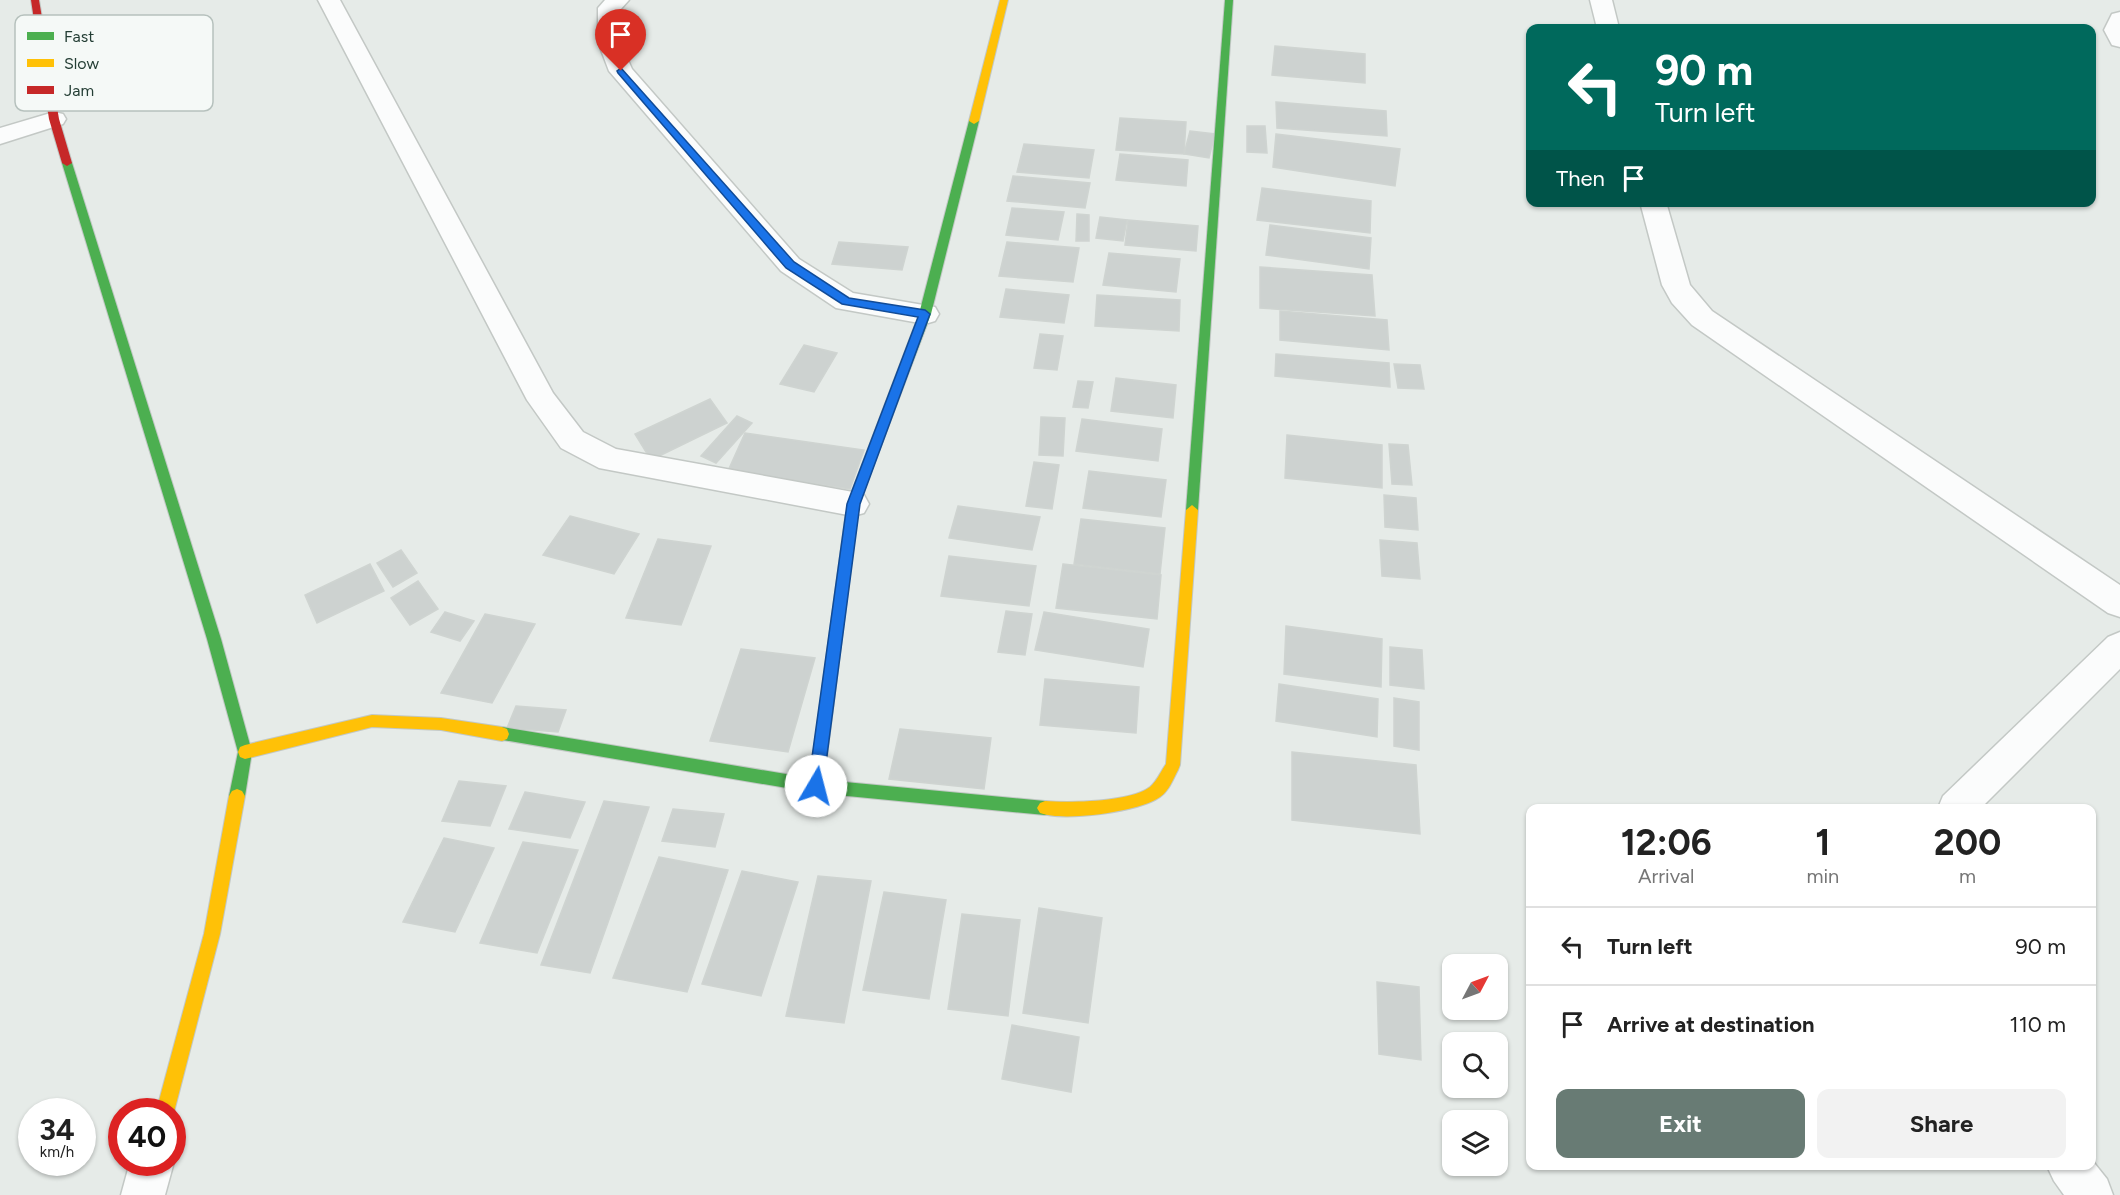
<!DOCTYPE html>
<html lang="en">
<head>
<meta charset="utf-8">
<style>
	body { margin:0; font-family:Figtree,sans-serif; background:#f2f2f2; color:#222; height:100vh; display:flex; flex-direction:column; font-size:22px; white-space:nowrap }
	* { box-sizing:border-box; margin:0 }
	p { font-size:20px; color:#767676 }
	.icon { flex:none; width:33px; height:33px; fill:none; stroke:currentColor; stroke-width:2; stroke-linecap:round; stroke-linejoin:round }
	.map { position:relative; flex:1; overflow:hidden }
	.details { position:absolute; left:1526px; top:804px; width:570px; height:366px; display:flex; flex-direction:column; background:#fff; border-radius:12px; box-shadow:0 2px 4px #0004 }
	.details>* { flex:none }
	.top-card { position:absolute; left:1526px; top:24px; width:570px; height:183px; border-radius:12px; box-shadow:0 2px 4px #0004; background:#00695c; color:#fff; overflow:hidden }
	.needle { width:39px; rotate:49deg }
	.fabs { position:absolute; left:1442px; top:954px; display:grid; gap:12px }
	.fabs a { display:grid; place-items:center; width:66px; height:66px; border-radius:12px; background:#fff; box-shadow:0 2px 4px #0004; font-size:30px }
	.speed { position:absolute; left:18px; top:1098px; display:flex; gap:12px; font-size:30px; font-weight:700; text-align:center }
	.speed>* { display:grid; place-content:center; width:78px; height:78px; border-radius:50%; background:#fff; box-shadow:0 2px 4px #0004; line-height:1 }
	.speed small { font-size:15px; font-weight:400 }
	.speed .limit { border:9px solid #d22; background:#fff; color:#111 }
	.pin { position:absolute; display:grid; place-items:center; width:51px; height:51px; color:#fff; margin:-62px -26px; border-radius:50% 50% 50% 0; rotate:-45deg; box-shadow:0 0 6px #0007 }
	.pin .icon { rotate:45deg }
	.me { position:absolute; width:66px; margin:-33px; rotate:8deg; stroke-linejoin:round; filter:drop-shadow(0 0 4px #0008) }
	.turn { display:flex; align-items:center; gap:21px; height:126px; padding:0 30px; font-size:27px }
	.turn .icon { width:78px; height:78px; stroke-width:2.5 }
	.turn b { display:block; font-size:42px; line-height:51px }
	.then { display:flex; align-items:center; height:57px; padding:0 30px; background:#0003; gap:12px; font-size:22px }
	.eta { display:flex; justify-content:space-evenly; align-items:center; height:102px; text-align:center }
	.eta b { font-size:36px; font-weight:700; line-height:42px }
	.button { display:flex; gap:12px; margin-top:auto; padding:12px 30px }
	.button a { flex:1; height:69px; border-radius:12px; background:#687b74; color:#fff; font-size:24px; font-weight:700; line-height:69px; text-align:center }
	.button a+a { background:#f2f2f2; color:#222 }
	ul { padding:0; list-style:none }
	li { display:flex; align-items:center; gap:18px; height:78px; padding:0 30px; border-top:2px solid #e0e0e0 }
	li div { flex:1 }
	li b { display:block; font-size:22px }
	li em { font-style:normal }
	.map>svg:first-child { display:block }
</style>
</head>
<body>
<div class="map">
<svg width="2120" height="1195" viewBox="0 0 2120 1195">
	<rect width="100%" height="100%" fill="#e6ebe8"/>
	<g fill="#cdd2d0" stroke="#cfd4d1" stroke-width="1.5">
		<polygon points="1275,46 1365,54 1365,83 1272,75"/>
		<polygon points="1276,102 1386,111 1387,136 1277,128"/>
		<polygon points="1120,118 1186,122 1184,154 1116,150"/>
		<polygon points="1247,126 1265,126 1267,153 1247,152"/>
		<polygon points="1190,131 1215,134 1209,158 1184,154"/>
		<polygon points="1276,134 1400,149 1395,186 1273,167"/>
		<polygon points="1024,144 1094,150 1089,178 1017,172"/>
		<polygon points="1120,154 1188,160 1186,186 1116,180"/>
		<polygon points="1013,176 1090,183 1085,208 1007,201"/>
		<polygon points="1262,188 1371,201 1370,233 1257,220"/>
		<polygon points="1012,208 1064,212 1058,240 1006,235"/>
		<polygon points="1077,214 1089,215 1089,241 1076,241"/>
		<polygon points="1100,217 1127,220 1123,241 1096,238"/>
		<polygon points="1128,220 1198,226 1196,251 1125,245"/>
		<polygon points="1270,225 1371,238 1369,269 1266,255"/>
		<polygon points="839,242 908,247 902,270 832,264"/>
		<polygon points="1007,242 1079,248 1073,282 999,276"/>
		<polygon points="1109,253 1180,259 1176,292 1103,285"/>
		<polygon points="1260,267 1372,275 1375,316 1260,308"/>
		<polygon points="1006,289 1069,295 1064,323 1000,317"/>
		<polygon points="1097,295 1180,300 1179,331 1095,326"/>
		<polygon points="1280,311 1387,320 1389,350 1280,340"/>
		<polygon points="1040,334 1063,336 1057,370 1034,368"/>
		<polygon points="804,345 837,353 814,392 780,384"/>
		<polygon points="1276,354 1389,363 1390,387 1275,376"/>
		<polygon points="1394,364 1420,365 1424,389 1398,388"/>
		<polygon points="1116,378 1176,385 1173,418 1111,411"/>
		<polygon points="1078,381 1093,382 1088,408 1073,407"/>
		<polygon points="710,399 727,423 651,460 635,434"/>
		<polygon points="737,416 752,423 716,463 701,456"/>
		<polygon points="1041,417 1065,418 1063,456 1039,455"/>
		<polygon points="1082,419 1162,429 1158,461 1076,451"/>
		<polygon points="745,433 864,450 850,489 728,471"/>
		<polygon points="1287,435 1382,445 1382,488 1285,478"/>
		<polygon points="1389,444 1408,445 1412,485 1392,484"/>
		<polygon points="1034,462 1059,465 1052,509 1026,506"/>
		<polygon points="1089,471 1166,480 1161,517 1083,508"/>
		<polygon points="1384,495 1416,498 1418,530 1385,527"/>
		<polygon points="958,506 1040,517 1032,550 949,538"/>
		<polygon points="570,516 639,534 614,574 543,555"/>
		<polygon points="1081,519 1165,528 1160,574 1074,564"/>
		<polygon points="658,539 711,546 681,625 626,618"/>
		<polygon points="1380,540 1417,543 1420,579 1382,576"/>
		<polygon points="401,550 417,573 393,587 377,563"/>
		<polygon points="949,556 1036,566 1029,606 941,596"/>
		<polygon points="370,564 384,591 317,623 305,595"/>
		<polygon points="1063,564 1161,575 1157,619 1056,608"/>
		<polygon points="418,581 438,609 410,625 391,598"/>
		<polygon points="1006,611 1032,614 1025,655 998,652"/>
		<polygon points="445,612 474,621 460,641 431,632"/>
		<polygon points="1044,612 1149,629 1143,667 1035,650"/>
		<polygon points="485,614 535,624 492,703 441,693"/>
		<polygon points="1286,626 1382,639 1381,687 1284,674"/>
		<polygon points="1390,647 1422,650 1424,689 1390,685"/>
		<polygon points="741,649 815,658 788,752 710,741"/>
		<polygon points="1045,679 1139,687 1136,733 1040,725"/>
		<polygon points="1279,684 1378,699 1377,737 1276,721"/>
		<polygon points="1394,698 1419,702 1419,750 1394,746"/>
		<polygon points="516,706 566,710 558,732 507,728"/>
		<polygon points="900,729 991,738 984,789 889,779"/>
		<polygon points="1292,752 1416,765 1420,834 1292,820"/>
		<polygon points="459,781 506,786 490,826 442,821"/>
		<polygon points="525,792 585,802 570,838 509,829"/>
		<polygon points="604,801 649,807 590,973 541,965"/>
		<polygon points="673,809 724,814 715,847 662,841"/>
		<polygon points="444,838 494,848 455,932 403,922"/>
		<polygon points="523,842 578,850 537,953 480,943"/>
		<polygon points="659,857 728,870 687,992 613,978"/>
		<polygon points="742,871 798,882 761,996 702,984"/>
		<polygon points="818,876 871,881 844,1023 786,1016"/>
		<polygon points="884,892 946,900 929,999 863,990"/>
		<polygon points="1039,908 1102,918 1088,1023 1023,1013"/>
		<polygon points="962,914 1020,920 1008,1016 948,1009"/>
		<polygon points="1377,982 1419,987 1421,1060 1379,1054"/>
		<polygon points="1012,1025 1079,1037 1071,1092 1002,1079"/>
	</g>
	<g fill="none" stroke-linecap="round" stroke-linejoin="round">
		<defs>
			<g id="street">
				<polygon points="318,0 340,0 553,393 583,432 616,449 853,492 864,495 869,504 864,513 853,516 599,468 561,448 527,400"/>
				<polygon points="605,0 629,0 620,10 620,42 632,69 799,259 853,293 935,307 939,314 935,321 925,324 836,308 781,271 609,71 598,42 598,8"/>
				<polygon points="1590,0 1612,0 1619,28 1597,28"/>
				<polygon points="2120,12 2120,47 2112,45 2104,30 2112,14"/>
				<polygon points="54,112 63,114 66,119 63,124 0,144 0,128"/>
				<polygon points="1640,202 1666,202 1690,285 1712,311 2120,585 2120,617 2108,613 1692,325 1672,303 1662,285"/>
				<polygon points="2120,632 2120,669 1981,808 1938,808 1943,796 2108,637"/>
				<polygon points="172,1159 174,1162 165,1195 121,1195 130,1162 172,1162"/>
				<polygon points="2091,1159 2107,1179 2113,1195 2064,1195 2054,1181 2047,1166 2091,1166"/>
			</g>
			<g id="fast">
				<polygon points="1225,0 1233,0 1198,510 1192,515 1186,510"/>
				<polygon points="974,118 979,121 931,314 859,504 824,780 1045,801 1050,803 1053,808 1050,813 1045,815 816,793 497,739 495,734 497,729 502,727 810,778 847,504 919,314 969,121"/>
				<polygon points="67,160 72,163 221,639 252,752 245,796 242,801 237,803 232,801 229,796 238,752 207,639 62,163"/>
			</g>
			<g id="slow">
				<polygon points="1000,0 1008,0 979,121 974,124 969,121"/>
				<path d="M1192,505L1198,510L1180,765L1178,770C1173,779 1169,791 1160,797C1139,812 1063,822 1040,813L1037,808L1040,803L1045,801C1070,803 1130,802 1150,787C1157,781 1161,771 1166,764L1186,510Z"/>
				<polygon points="372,715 441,718 502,727 507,729 509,734 507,739 502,741 441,730 372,727 245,759 240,757 238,752 240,747 245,745"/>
				<polygon points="237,789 242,791 245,796 220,934 174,1112 172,1115 172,1112 156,1112 204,934 229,796 232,791"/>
			</g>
			<polygon id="jam" points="31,0 39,0 59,119 72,163 67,166 62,163 49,119"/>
		</defs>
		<use href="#street" stroke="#c3c8c5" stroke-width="3"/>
		<use href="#fast" stroke="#c2c8c5" stroke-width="2"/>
		<use href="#slow" stroke="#c2c8c5" stroke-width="2"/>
		<use href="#jam" stroke="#c2c8c5" stroke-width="2"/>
		<use href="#street" fill="#fbfcfc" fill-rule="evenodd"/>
		<use href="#fast" fill="#4caf50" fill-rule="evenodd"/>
		<use href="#slow" fill="#ffc107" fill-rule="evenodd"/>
		<use href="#jam" fill="#c62828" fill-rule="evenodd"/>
	</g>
	<polygon fill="#1a73e8" stroke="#114b97" stroke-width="1.5" points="621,68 794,262 849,298 925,310 930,314 860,504 823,786 821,791 816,793 810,791 808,786 847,504 918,317 842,304 786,268 618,73 617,71"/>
	<rect x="15" y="15" width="198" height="96" rx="9" fill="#f5f9f7" stroke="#b6c1bd" stroke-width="1.5"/>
	<rect x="27" y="32" width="27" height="8" fill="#4caf50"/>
	<rect x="27" y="59" width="27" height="8" fill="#ffc107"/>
	<rect x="27" y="86" width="27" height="8" fill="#c62828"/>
	<g font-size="16" fill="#243e35">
		<text x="64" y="42">Fast</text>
		<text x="64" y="69">Slow</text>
		<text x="64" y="96">Jam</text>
	</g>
</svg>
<div class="fabs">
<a><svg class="needle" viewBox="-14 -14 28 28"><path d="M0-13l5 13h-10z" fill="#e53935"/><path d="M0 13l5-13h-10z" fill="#767676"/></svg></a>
<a><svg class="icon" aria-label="search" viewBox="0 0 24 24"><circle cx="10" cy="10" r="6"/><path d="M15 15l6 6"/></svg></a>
<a><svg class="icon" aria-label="layers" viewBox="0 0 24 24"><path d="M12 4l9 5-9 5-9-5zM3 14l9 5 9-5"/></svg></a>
</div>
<div class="speed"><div>34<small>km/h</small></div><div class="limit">40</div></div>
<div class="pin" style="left:621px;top:71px;background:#d93025"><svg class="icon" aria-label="arrive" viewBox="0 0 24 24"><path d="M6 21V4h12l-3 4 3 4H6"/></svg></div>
<svg class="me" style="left:816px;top:786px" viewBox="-20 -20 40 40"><circle r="19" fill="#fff"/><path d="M0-13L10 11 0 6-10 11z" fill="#1a73e8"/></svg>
<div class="top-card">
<div class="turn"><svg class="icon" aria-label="left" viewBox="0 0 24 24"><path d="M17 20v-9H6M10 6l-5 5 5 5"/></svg><div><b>90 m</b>Turn left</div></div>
<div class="then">Then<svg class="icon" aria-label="arrive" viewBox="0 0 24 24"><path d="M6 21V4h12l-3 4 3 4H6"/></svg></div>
</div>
<section class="details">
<div class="eta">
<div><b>12:06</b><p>Arrival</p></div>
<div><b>1</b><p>min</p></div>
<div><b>200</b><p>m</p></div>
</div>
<ul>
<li><svg class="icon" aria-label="left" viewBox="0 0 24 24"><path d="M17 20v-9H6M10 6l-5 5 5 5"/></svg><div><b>Turn left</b></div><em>90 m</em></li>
<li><svg class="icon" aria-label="arrive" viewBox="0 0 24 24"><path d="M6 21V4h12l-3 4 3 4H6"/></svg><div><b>Arrive at destination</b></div><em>110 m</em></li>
</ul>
<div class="button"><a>Exit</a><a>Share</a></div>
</section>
</div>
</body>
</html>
